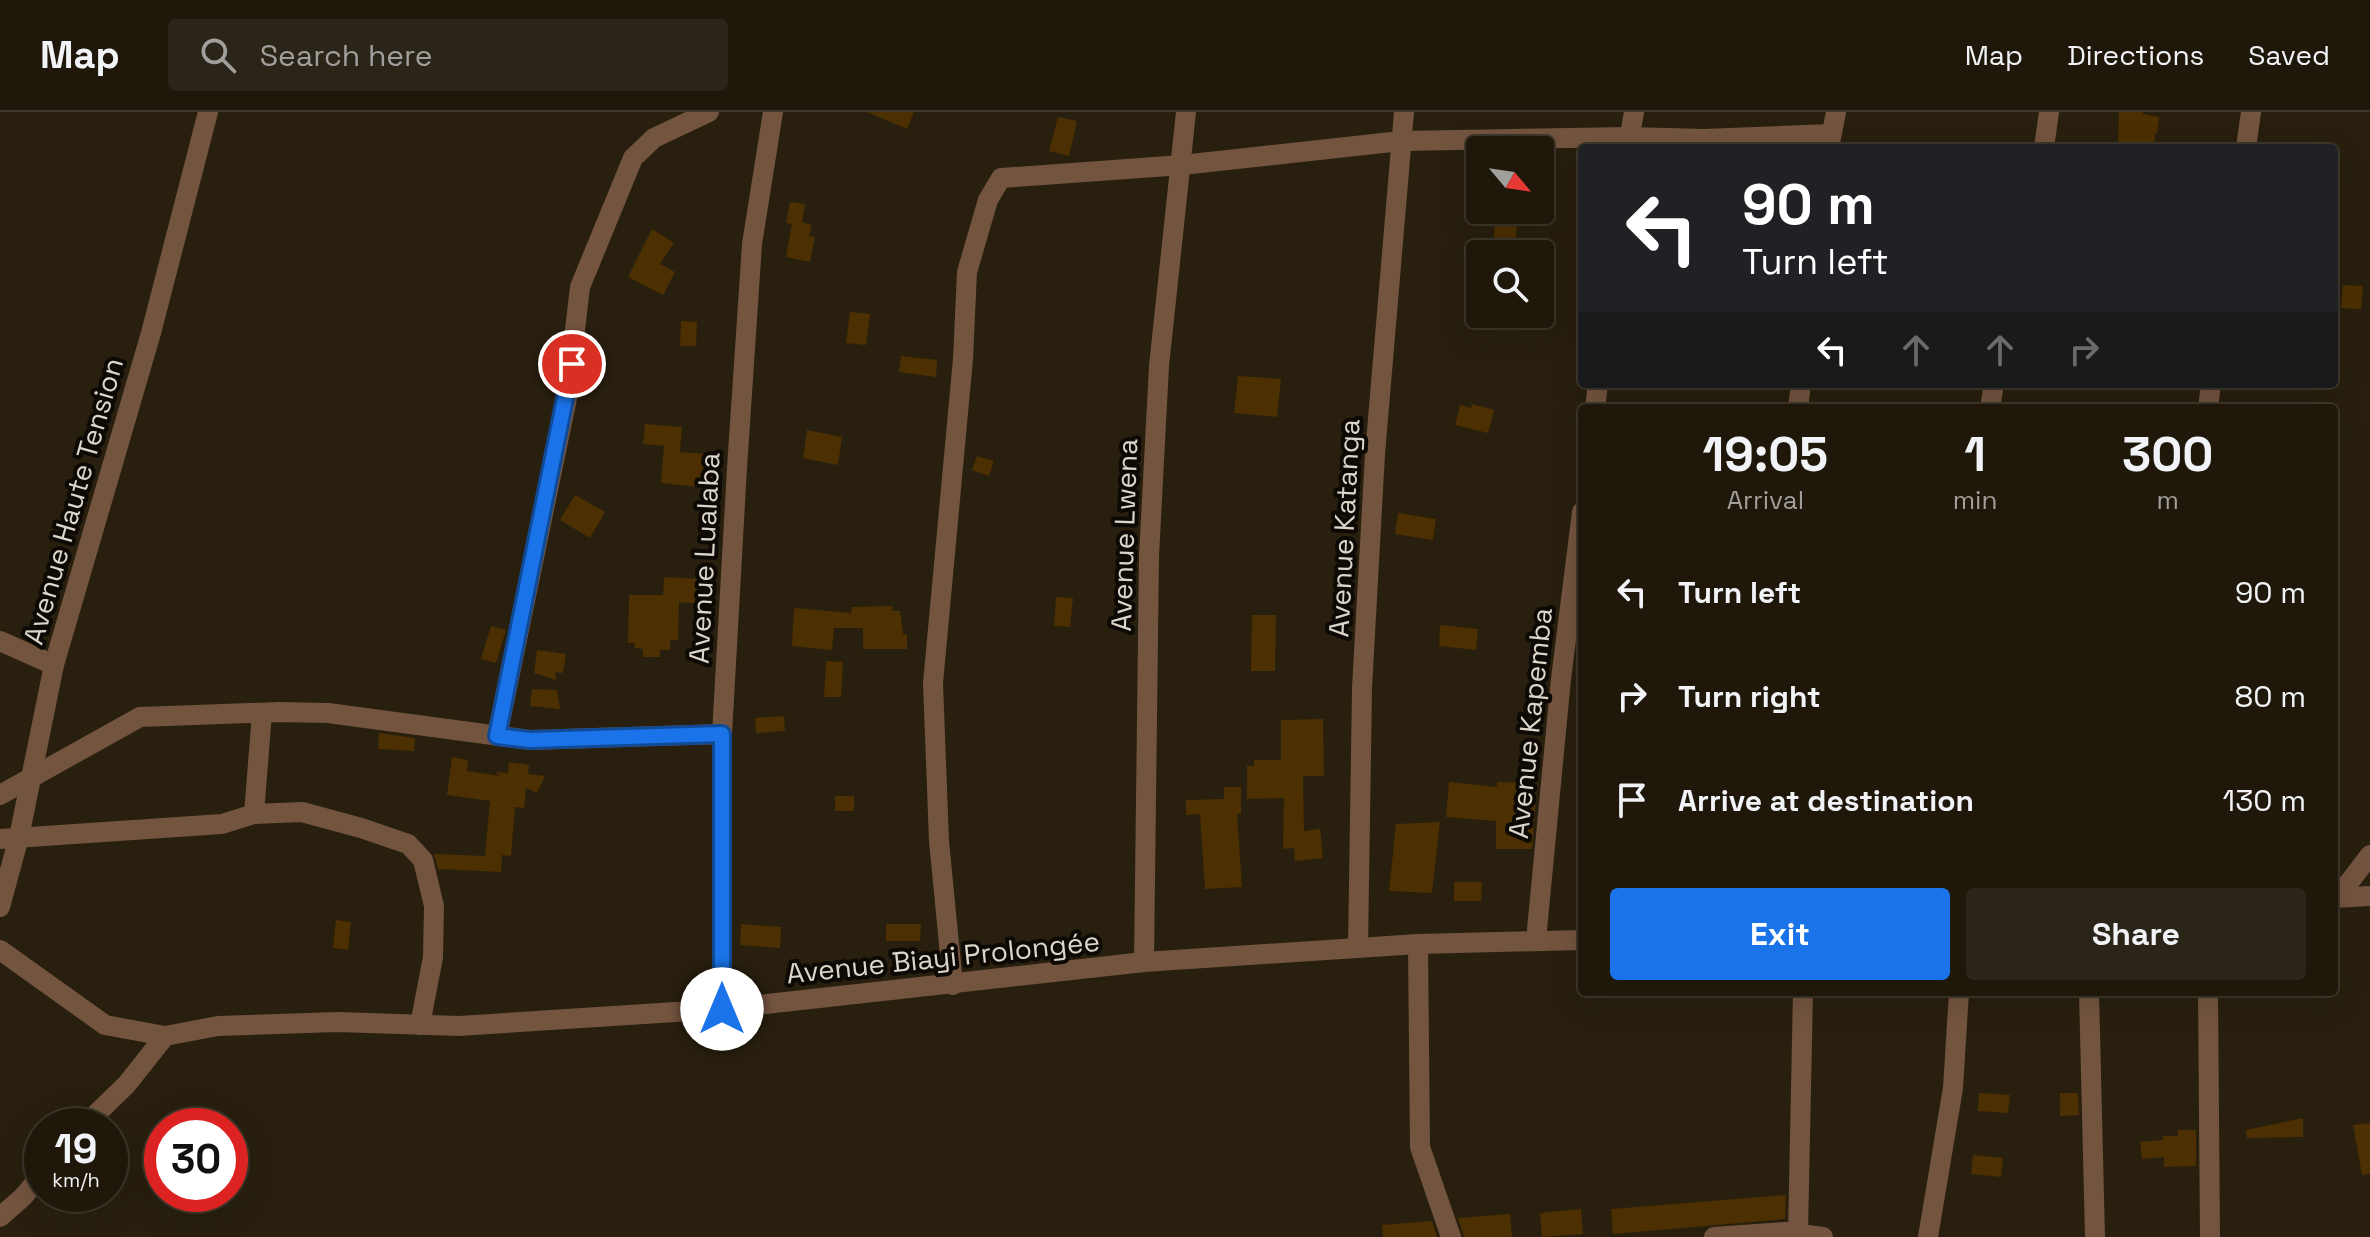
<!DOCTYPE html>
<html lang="en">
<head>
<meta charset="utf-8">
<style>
	body { margin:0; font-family:"Space Grotesk",sans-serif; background:#2b2418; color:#f1f3f6; height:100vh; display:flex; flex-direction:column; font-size:30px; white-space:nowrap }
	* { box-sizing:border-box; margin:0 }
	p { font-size:26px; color:#a19f9c }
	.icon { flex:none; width:44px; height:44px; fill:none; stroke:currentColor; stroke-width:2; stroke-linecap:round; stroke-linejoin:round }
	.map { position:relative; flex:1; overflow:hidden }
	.drawer { position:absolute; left:1578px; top:292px; width:760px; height:592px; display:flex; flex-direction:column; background:#1e170a; border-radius:8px; box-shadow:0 8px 32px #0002,0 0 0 2px #3c362b }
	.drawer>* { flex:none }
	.banner { position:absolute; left:1578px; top:32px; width:760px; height:244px; border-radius:8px; box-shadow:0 8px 32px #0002,0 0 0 2px #3c362b; background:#202124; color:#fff; overflow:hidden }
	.needle { width:52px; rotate:119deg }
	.tools { position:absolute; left:1466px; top:24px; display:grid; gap:16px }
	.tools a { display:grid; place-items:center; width:88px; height:88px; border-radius:8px; background:#1e170a; box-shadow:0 8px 32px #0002,0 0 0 2px #3c362b; font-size:40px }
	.speed { position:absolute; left:24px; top:996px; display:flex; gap:16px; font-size:40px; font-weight:700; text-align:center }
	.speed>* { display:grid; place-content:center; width:104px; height:104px; border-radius:50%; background:#1e170a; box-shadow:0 8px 32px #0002,0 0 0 2px #3c362b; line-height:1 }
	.speed small { font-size:20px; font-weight:400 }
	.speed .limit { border:12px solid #d22; background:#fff; color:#111 }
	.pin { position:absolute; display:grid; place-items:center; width:68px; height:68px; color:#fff; margin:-34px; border:4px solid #fff; border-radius:50%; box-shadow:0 2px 8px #0007 }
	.me { position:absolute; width:88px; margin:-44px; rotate:0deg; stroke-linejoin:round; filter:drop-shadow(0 0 6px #0008) }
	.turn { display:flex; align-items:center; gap:28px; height:168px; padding:0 32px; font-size:36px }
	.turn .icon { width:104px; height:104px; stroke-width:2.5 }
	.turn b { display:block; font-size:56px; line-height:68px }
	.lanes { display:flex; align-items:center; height:76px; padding:0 32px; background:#0003; justify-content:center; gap:40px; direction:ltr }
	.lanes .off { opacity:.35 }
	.eta { display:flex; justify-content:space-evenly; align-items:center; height:136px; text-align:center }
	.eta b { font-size:48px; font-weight:600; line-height:56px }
	.button { display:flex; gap:16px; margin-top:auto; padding:16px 32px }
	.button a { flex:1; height:92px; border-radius:8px; background:#1a73e8; color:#fff; font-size:32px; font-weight:600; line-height:92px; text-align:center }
	.button a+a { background:#2b2418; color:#f1f3f6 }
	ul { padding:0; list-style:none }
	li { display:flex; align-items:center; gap:24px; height:104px; padding:0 32px }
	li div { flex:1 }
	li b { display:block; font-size:30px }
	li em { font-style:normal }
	header { display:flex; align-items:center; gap:48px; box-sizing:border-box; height:112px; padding:0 40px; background:#1e170a; border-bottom:2px solid #3c362b }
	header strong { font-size:38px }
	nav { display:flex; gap:44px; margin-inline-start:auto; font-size:28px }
	.search { width:560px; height:72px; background:#2b2418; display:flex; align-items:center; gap:20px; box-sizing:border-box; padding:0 28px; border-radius:8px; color:#a19f9c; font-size:30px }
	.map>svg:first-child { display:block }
</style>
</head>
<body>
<header>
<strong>Map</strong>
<div class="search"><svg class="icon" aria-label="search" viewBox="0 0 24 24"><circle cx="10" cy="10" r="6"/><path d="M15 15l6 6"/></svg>Search here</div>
<nav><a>Map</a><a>Directions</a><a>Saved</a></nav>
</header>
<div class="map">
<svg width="2370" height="1125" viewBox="0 0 2370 1125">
	<rect width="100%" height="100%" fill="#281f0e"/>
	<g fill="#4c3002">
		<polygon points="867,0 914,0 907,17"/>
		<polygon points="2119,0 2143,0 2143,2 2159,5 2157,22 2155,21 2154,36 2118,36"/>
		<polygon points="1058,5 1077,9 1069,44 1049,39"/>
		<polygon points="790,90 805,92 802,110 812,113 809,124 815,125 810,150 786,145 792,112 786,111"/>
		<polygon points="1495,110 1517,112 1515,142 1493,142"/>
		<polygon points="652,117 674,131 660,152 675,160 663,183 628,165"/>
		<polygon points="2343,173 2363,174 2361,197 2341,196"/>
		<polygon points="850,200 870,202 866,233 846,231"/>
		<polygon points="681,209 697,210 696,234 680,234"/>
		<polygon points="901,244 937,248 936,265 899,260"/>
		<polygon points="1238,264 1281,267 1277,305 1234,301"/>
		<polygon points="1472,292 1494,298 1488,321 1455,313 1460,293 1471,296"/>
		<polygon points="645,312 682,315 680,340 721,343 719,377 661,371 664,334 643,332"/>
		<polygon points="807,318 842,325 838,353 803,346"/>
		<polygon points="977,344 994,349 989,364 972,358"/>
		<polygon points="575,383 605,400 590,426 560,408"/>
		<polygon points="1398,401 1436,407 1433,428 1395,422"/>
		<polygon points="664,465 702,467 700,492 679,490 678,528 670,528 670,538 660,538 660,545 643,545 643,537 635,536 635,531 628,531 629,483 663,483"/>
		<polygon points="1056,485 1073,486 1070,515 1054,514"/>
		<polygon points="893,494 892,499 900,499 903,522 907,522 907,537 863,537 863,516 834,516 832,538 792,534 794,496 851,501 852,495"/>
		<polygon points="1252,503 1276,503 1275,559 1251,559"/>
		<polygon points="1440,513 1478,517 1476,538 1439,534"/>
		<polygon points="491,514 506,518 496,551 481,547"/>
		<polygon points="537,538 566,542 563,561 555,560 556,568 534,561"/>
		<polygon points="826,549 843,550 841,585 824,585"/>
		<polygon points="532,577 557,578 560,597 530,594"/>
		<polygon points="784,604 785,619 756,621 755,606"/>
		<polygon points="1323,607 1324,664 1303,664 1304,719 1320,717 1323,746 1295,749 1294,736 1283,737 1284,686 1247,687 1247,654 1254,654 1254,648 1281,648 1281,608"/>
		<polygon points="379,621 415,626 414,639 378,637"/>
		<polygon points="452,645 468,648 467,659 500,664 495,660 508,661 509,650 529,653 528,662 545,664 537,681 526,676 524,696 515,695 511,744 502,743 501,760 438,757 434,742 485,744 490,689 447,683"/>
		<polygon points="1449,670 1497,675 1497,670 1537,671 1532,737 1496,737 1496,709 1446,705"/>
		<polygon points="1224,675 1241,675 1241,702 1237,702 1242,775 1205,777 1200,702 1186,703 1186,688 1224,687"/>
		<rect x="835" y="684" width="19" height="15"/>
		<polygon points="1440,710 1432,781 1389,779 1396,712"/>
		<polygon points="1454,770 1482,770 1481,789 1454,789"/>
		<polygon points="336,808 351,810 348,838 333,836"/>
		<polygon points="741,812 781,815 780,836 740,833"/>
		<polygon points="886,812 921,812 920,829 886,829"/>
		<polygon points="1979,981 2010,983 2008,1001 1978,999"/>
		<polygon points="2060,981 2078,981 2079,1003 2060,1004"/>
		<polygon points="2303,1006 2303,1025 2247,1026 2246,1018"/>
		<polygon points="2370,1011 2370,1062 2362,1063 2353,1013"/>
		<polygon points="2178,1018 2196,1018 2196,1054 2164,1055 2164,1045 2142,1047 2140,1030 2163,1028 2163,1024 2178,1024"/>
		<polygon points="1973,1043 2003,1046 2001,1065 1971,1062"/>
		<polygon points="1786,1083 1785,1107 1613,1122 1611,1097"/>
		<polygon points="1581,1097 1583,1122 1542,1125 1540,1101"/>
		<polygon points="1510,1102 1512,1125 1464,1125 1458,1106"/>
		<polygon points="1432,1109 1437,1125 1383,1125 1382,1113"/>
	</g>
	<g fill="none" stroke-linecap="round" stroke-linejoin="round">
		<g stroke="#73543f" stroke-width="20">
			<polyline points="1628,35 1634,0"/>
			<polyline points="1829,36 1836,0"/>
			<polyline points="2044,36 2049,0"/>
			<polyline points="2246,36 2251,0"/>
			<polyline points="1595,296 1598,272"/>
			<polyline points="1798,296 1801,272"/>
			<polyline points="1990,296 1994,272"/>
			<polyline points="2208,296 2211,272"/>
			<polyline points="0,529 54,553"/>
			<polyline points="497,624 567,286 580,175 633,46 654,26 709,0"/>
			<polyline points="0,683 140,605 280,600 328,601 530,628 722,622"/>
			<polyline points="254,702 302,700 361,716 408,732 423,748 434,794 433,845 420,913"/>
			<polyline points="0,727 222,712 254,702 262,601"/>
			<polyline points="2334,786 2370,784"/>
			<polyline points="2337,786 2370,743"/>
			<polyline points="0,795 19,725 54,553 151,221 208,0"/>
			<polyline points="1536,828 1561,567 1582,400"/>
			<polyline points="1418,832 1420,1035 1451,1125"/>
			<polyline points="1358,835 1362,576 1375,342 1404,0"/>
			<polyline points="0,838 105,913 165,924 218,914 338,910 459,914 722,897 1144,850 1418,832 1582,828"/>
			<polyline points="1144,850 1149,444 1159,254 1186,0"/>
			<polyline points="953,873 939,729 933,571 963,247 967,160 988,88 1001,66 1182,53 1401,29 1629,25 1704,27 1831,22"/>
			<polyline points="2089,880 2095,1125"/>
			<polyline points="2208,880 2210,1125"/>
			<polyline points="722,897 722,622 737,356 752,132 773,0"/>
			<polyline points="84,1014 127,972 165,924"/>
			<polyline points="0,1105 23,1085 42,1062"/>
			<polyline points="1798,1121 1803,880"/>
			<polyline points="1714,1125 1785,1120 1823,1125"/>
			<polyline points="1928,1125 1953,976 1959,880"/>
		</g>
	</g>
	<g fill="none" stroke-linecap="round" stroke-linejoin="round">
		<defs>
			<polyline id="route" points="572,252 497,624 530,628 722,622 722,897"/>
		</defs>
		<use href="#route" stroke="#114b97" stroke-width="20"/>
		<use href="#route" stroke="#1a73e8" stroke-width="14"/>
	</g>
	<g text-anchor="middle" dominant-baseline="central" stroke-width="8" stroke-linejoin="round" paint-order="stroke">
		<g font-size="28" fill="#dbd5ca" stroke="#0d0904">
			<text transform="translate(73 389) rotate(-74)">Avenue Haute Tension</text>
			<text transform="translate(1344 416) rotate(-87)">Avenue Katanga</text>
			<text transform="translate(1124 423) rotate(-88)">Avenue Lwena</text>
			<text transform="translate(704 446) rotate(-87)">Avenue Lualaba</text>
			<text transform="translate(1530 611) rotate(-84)">Avenue Kapemba</text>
			<text transform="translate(943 845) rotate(-6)">Avenue Biayi Prolongée</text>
		</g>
	</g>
</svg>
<div class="tools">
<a><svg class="needle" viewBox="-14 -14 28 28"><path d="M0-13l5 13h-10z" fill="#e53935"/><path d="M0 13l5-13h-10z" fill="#a19f9c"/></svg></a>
<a><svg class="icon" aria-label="search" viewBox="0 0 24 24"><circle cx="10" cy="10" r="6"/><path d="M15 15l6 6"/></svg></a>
</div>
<div class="speed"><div>19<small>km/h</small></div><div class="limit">30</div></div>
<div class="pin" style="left:572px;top:252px;background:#d93025"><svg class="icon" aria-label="arrive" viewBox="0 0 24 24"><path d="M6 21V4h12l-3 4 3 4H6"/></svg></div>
<svg class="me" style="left:722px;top:897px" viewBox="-20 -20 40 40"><circle r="19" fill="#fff"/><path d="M0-13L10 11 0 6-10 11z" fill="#1a73e8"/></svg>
<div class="banner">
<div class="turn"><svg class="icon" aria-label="left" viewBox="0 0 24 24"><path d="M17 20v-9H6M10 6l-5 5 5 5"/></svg><div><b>90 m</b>Turn left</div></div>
<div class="lanes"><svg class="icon" aria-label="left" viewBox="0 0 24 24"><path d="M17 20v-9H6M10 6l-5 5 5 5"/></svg><svg class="icon off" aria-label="ahead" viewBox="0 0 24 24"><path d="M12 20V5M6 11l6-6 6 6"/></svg><svg class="icon off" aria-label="ahead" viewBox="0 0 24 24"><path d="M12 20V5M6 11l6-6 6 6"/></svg><svg class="icon off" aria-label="right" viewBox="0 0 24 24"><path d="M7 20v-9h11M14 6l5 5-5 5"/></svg></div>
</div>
<section class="drawer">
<div class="eta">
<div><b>19:05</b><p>Arrival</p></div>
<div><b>1</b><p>min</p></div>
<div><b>300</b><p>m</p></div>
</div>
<ul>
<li><svg class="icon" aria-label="left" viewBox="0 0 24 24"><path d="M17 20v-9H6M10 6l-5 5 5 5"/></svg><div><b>Turn left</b></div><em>90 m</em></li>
<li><svg class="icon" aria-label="right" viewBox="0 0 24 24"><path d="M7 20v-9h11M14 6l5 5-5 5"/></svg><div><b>Turn right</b></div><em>80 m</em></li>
<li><svg class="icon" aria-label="arrive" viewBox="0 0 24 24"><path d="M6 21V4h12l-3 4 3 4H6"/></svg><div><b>Arrive at destination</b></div><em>130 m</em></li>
</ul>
<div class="button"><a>Exit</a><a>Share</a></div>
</section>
</div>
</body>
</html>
